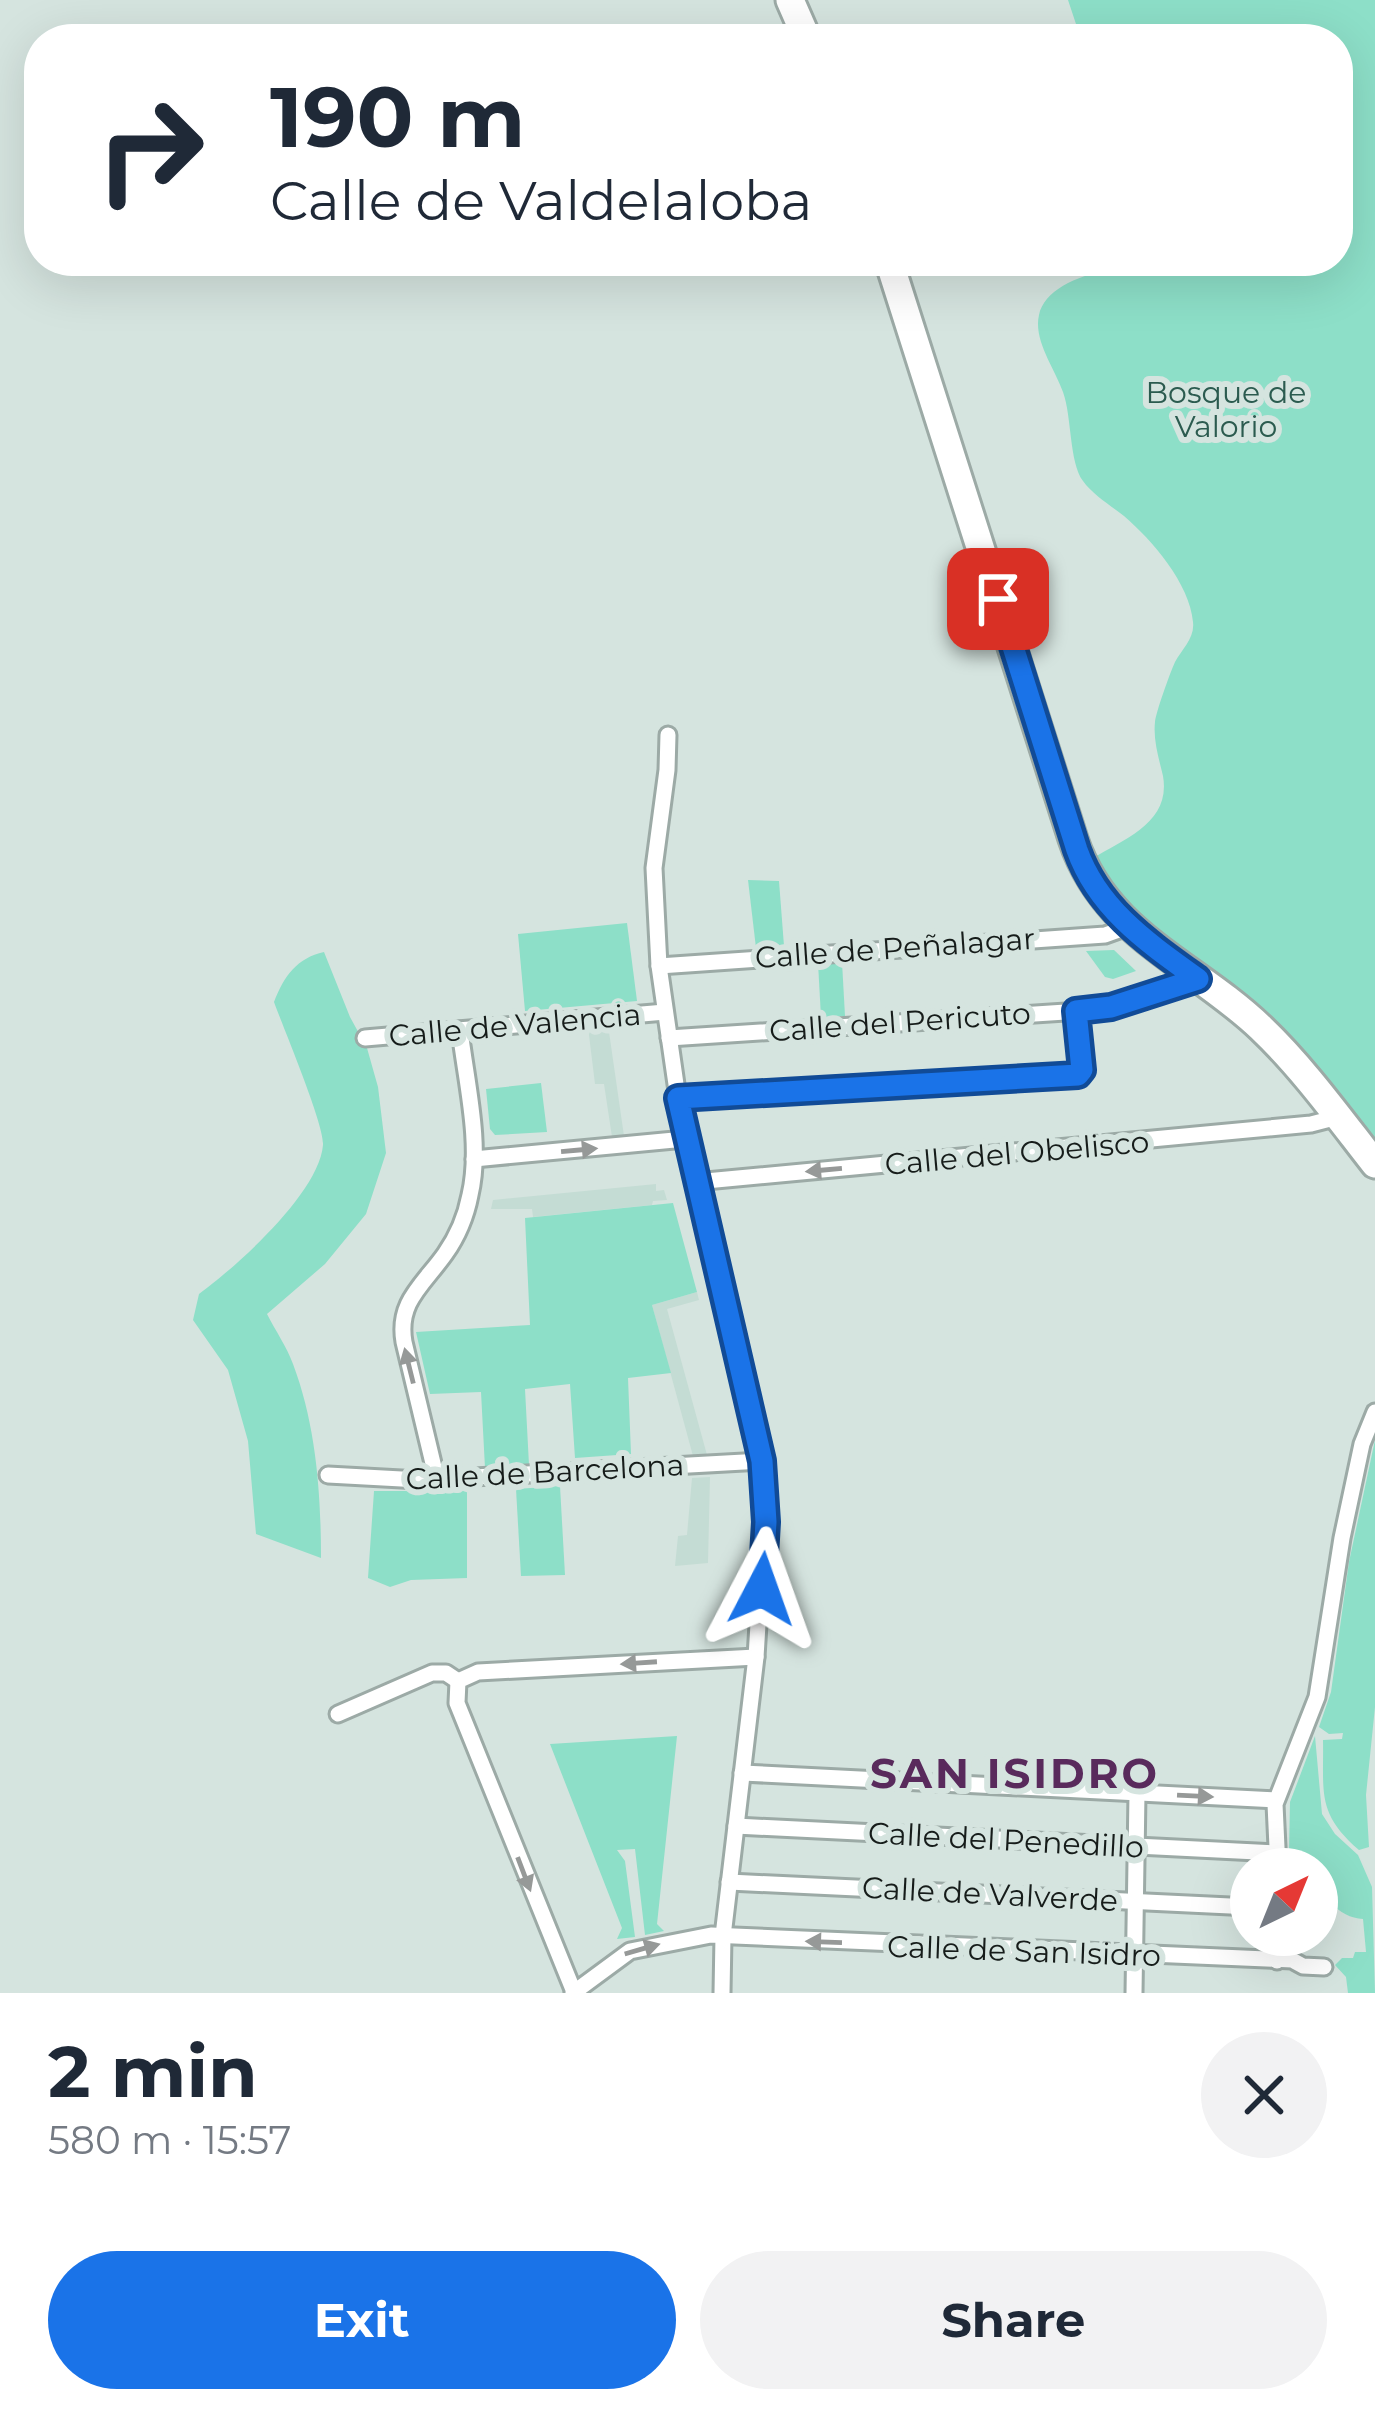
<!DOCTYPE html>
<html lang="en">
<head>
<meta charset="utf-8">
<style>
	body { margin:0; font-family:Montserrat,sans-serif; background:#f2f2f3; color:#1f2937; height:100vh; display:flex; flex-direction:column; font-size:45px; white-space:nowrap }
	* { box-sizing:border-box; margin:0 }
	p { font-size:39px; color:#747a83 }
	.icon { flex:none; width:66px; height:66px; fill:none; stroke:currentColor; stroke-width:2; stroke-linecap:round; stroke-linejoin:round }
	.map { position:relative; height:1993px; overflow:hidden }
	.panel { display:flex; flex-direction:column; background:#fff; flex:1 }
	.panel>* { flex:none }
	.banner { position:absolute; left:24px; top:24px; width:1329px; height:252px; border-radius:48px; box-shadow:0 12px 48px #0002; background:#fff; color:#1f2937; overflow:hidden }
	.needle { width:78px; rotate:43deg }
	.tools { position:absolute; left:1230px; top:1848px; display:grid; gap:24px }
	.tools a { display:grid; place-items:center; width:108px; height:108px; border-radius:50%; background:#fff; box-shadow:0 12px 48px #0002; font-size:60px }
	.pin { position:absolute; display:grid; place-items:center; width:102px; height:102px; color:#fff; margin:-51px; border-radius:24px; box-shadow:0 6px 18px #0006 }
	.me { position:absolute; width:132px; margin:-66px; rotate:4deg; stroke-linejoin:round; filter:drop-shadow(0 0 9px #0008) }
	.turn { display:flex; align-items:center; gap:42px; height:252px; padding:0 48px; font-size:54px }
	.turn .icon { width:156px; height:156px; stroke-width:2.5 }
	.turn b { display:block; font-size:84px; line-height:102px }
	.round { display:grid; place-items:center; flex:none; width:126px; height:126px; border-radius:63px; background:#f2f2f3 }
	.overview { display:flex; align-items:center; justify-content:space-between; height:204px; padding:0 48px }
	h1 { font-size:72px; font-weight:700; line-height:90px }
	.button { display:flex; gap:24px; margin-top:auto; padding:24px 48px }
	.button a { flex:1; height:138px; border-radius:72px; background:#1a73e8; color:#fff; font-size:48px; font-weight:700; line-height:138px; text-align:center }
	.button a+a { background:#f2f2f3; color:#1f2937 }
	.map>svg:first-child { display:block }
</style>
</head>
<body>
<div class="map">
<svg width="1375" height="1993" viewBox="0 0 1375 1993">
	<rect width="100%" height="100%" fill="#d5e4df"/>
	<g fill="#c4dcd4">
		<polygon points="608,1025 624,1136 612,1137 604,1084 595,1084 588,1027"/>
		<polygon points="656,1184 656,1191 664,1190 667,1200 653,1201 652,1205 533,1217 532,1209 491,1209 493,1200"/>
		<polygon points="697,1292 699,1300 667,1309 707,1455 693,1456 652,1305"/>
		<polygon points="710,1477 708,1563 675,1566 678,1536 687,1535 692,1478"/>
	</g>
	<g fill="#8ddfc8">
		<path d="M1068,0H1375V1145L1169,941L1123,904L1093,858C1126,838 1171,822 1163,776C1159,759 1153,740 1155,722C1156,712 1170,673 1175,662C1182,649 1195,638 1193,622C1190,584 1152,540 1124,516C1110,505 1093,495 1083,481C1069,462 1072,417 1063,392C1055,369 1033,340 1039,315C1056,243 1277,261 1338,261V39H1081Z"/>
		<polygon points="748,880 779,881 784,946 756,948"/>
		<polygon points="627,923 637,1001 525,1011 518,934"/>
		<polygon points="1114,950 1136,971 1113,979 1105,977 1086,951"/>
		<path d="M324,952L350,1017L367,1048L378,1087L386,1153L366,1214L325,1264L267,1314C275,1330 287,1347 293,1364C316,1425 321,1493 321,1558L256,1534L248,1441L228,1370L193,1320L199,1294C237,1266 319,1193 323,1145C325,1126 283,1027 274,1002C284,976 297,958 324,952Z"/>
		<polygon points="842,962 845,1016 821,1017 818,963"/>
		<polygon points="541,1083 547,1132 495,1135 490,1129 486,1089"/>
		<polygon points="673,1203 697,1292 652,1305 671,1373 628,1378 631,1454 575,1458 570,1384 525,1389 529,1465 485,1468 481,1392 430,1394 416,1332 530,1325 525,1218"/>
		<path d="M1375,1440V1707L1366,1795L1369,1847L1359,1850C1316,1813 1324,1792 1323,1740L1342,1739L1343,1733L1329,1734L1319,1727L1331,1692L1349,1562Z"/>
		<polygon points="560,1486 565,1575 521,1576 516,1489"/>
		<polygon points="374,1491 467,1491 467,1578 411,1580 390,1587 368,1578"/>
		<polygon points="677,1736 657,1924 664,1931 645,1935 635,1849 617,1850 625,1861 635,1937 617,1939 622,1928 550,1744"/>
		<path d="M1315,1736L1322,1814L1335,1834L1358,1855L1372,1887L1375,1993H1348L1346,1977L1335,1965L1342,1958H1353L1355,1952H1366L1363,1919C1339,1918 1317,1894 1317,1869H1303L1289,1852L1290,1802Z"/>
	</g>
	<g fill="none" stroke-linecap="round" stroke-linejoin="round">
		<defs>
			<g id="street">
				<polyline points="668,735 667,770 654,868 659,966 682,1126 738,1347 766,1494 756,1657 723,1936 722,1993"/>
				<polyline points="659,966 1105,935 1130,926"/>
				<polyline points="365,1038 665,1012"/>
				<polyline points="669,1038 1096,1010 1198,979"/>
				<polyline points="678,1098 1078,1075 1082,1070 1076,1011"/>
				<polyline points="474,1159 685,1139"/>
				<polyline points="695,1182 1311,1124 1338,1117"/>
				<polyline points="328,1475 420,1480 762,1461"/>
				<path d="M437,1480L404,1342C397,1302 423,1285 445,1254C457,1237 466,1216 470,1195C482,1144 466,1082 460,1030"/>
				<polyline points="338,1714 432,1673 446,1673 458,1681"/>
				<polyline points="742,1773 1276,1800"/>
				<polyline points="736,1826 1277,1853"/>
				<polyline points="1278,1869 1275,1804 1317,1697 1342,1538 1362,1444 1375,1412"/>
				<polyline points="729,1882 1251,1907"/>
				<polyline points="1277,1961 1277,1935"/>
				<polyline points="574,1992 457,1703 458,1681 478,1672 756,1657"/>
				<polyline points="573,1993 630,1951 711,1935 1292,1960 1303,1966 1324,1967"/>
				<polyline points="1134,1993 1137,1793"/>
			</g>
			<g id="highway">
				<polyline points="790,0 807,39"/>
				<path d="M889,261L1073,839C1105,935 1193,963 1261,1028C1303,1068 1339,1118 1375,1164"/>
			</g>
		</defs>
		<use href="#street" stroke="#9caaa6" stroke-width="21"/>
		<use href="#highway" stroke="#9caaa6" stroke-width="33"/>
		<use href="#street" stroke="#fff" stroke-width="15"/>
		<use href="#highway" stroke="#fff" stroke-width="27"/>
	</g>
	<defs><path id="oneway-solid" d="M-6-.8H1V-3.2L6.5 0L1 3.2V.8H-6Z" transform="scale(3)"/></defs>
	<g fill="#969998">
		<use href="#oneway-solid" transform="translate(579 1150) rotate(-5)"/>
		<use href="#oneway-solid" transform="translate(824 1170) rotate(175)"/>
		<use href="#oneway-solid" transform="translate(409 1366) rotate(-104)"/>
		<use href="#oneway-solid" transform="translate(639 1663) rotate(176)"/>
		<use href="#oneway-solid" transform="translate(1195 1796) rotate(3)"/>
		<use href="#oneway-solid" transform="translate(524 1874) rotate(69)"/>
		<use href="#oneway-solid" transform="translate(824 1942) rotate(-178)"/>
		<use href="#oneway-solid" transform="translate(642 1949) rotate(-16)"/>
	</g>
	<g fill="none" stroke-linecap="round" stroke-linejoin="round">
		<defs>
			<path id="route" d="M762,1589L766,1522L762,1461L678,1098L1078,1075L1082,1070L1076,1011L1111,1007L1198,979C1148,943 1098,909 1077,850L998,599"/>
		</defs>
		<use href="#route" stroke="#114b97" stroke-width="30"/>
		<use href="#route" stroke="#1a73e8" stroke-width="21"/>
	</g>
	<g text-anchor="middle" dominant-baseline="central" stroke-width="12" stroke-linejoin="round" paint-order="stroke">
		<g font-size="30" fill="#2b5b4f" stroke="#d5e4df">
			<text x="1226" y="392">Bosque de<tspan x="1226" dy="34">Valorio</tspan></text>
		</g>
		<g font-size="30" fill="#161c1a" stroke="#d5e4df">
			<text transform="translate(895 948) rotate(-4)">Calle de Peñalagar</text>
			<text transform="translate(900 1022) rotate(-4)">Calle del Pericuto</text>
			<text transform="translate(515 1025) rotate(-5)">Calle de Valencia</text>
			<text transform="translate(1017 1153) rotate(-5)">Calle del Obelisco</text>
			<text transform="translate(545 1472) rotate(-3)">Calle de Barcelona</text>
			<text transform="translate(1006 1840) rotate(3)">Calle del Penedillo</text>
			<text transform="translate(990 1894) rotate(3)">Calle de Valverde</text>
			<text transform="translate(1024 1951) rotate(2)">Calle de San Isidro</text>
		</g>
		<g font-size="42" font-weight="bold" letter-spacing="3" fill="#592a5c" stroke="#d5e4df">
			<text x="1015" y="1773">SAN ISIDRO</text>
		</g>
	</g>
</svg>
<div class="tools">
<a><svg class="needle" viewBox="-14 -14 28 28"><path d="M0-13l5 13h-10z" fill="#e53935"/><path d="M0 13l5-13h-10z" fill="#747a83"/></svg></a>
</div>
<div class="pin" style="left:998px;top:599px;background:#d93025"><svg class="icon" aria-label="arrive" viewBox="0 0 24 24"><path d="M6 21V4h12l-3 4 3 4H6"/></svg></div>
<svg class="me" style="left:762px;top:1589px" viewBox="-20 -20 40 40"><path d="M0-17L14 15 0 8-14 15z" fill="#1a73e8" stroke="#fff" stroke-width="4"/></svg>
<div class="banner">
<div class="turn"><svg class="icon" aria-label="right" viewBox="0 0 24 24"><path d="M7 20v-9h11M14 6l5 5-5 5"/></svg><div><b>190 m</b>Calle de Valdelaloba</div></div>
</div>
</div>
<section class="panel">
<div class="overview"><div><h1>2 min</h1><p>580 m · 15:57</p></div><a class="round"><svg class="icon" aria-label="close" viewBox="0 0 24 24"><path d="M6 6l12 12M18 6L6 18"/></svg></a></div>
<div class="button"><a>Exit</a><a>Share</a></div>
</section>
</body>
</html>
